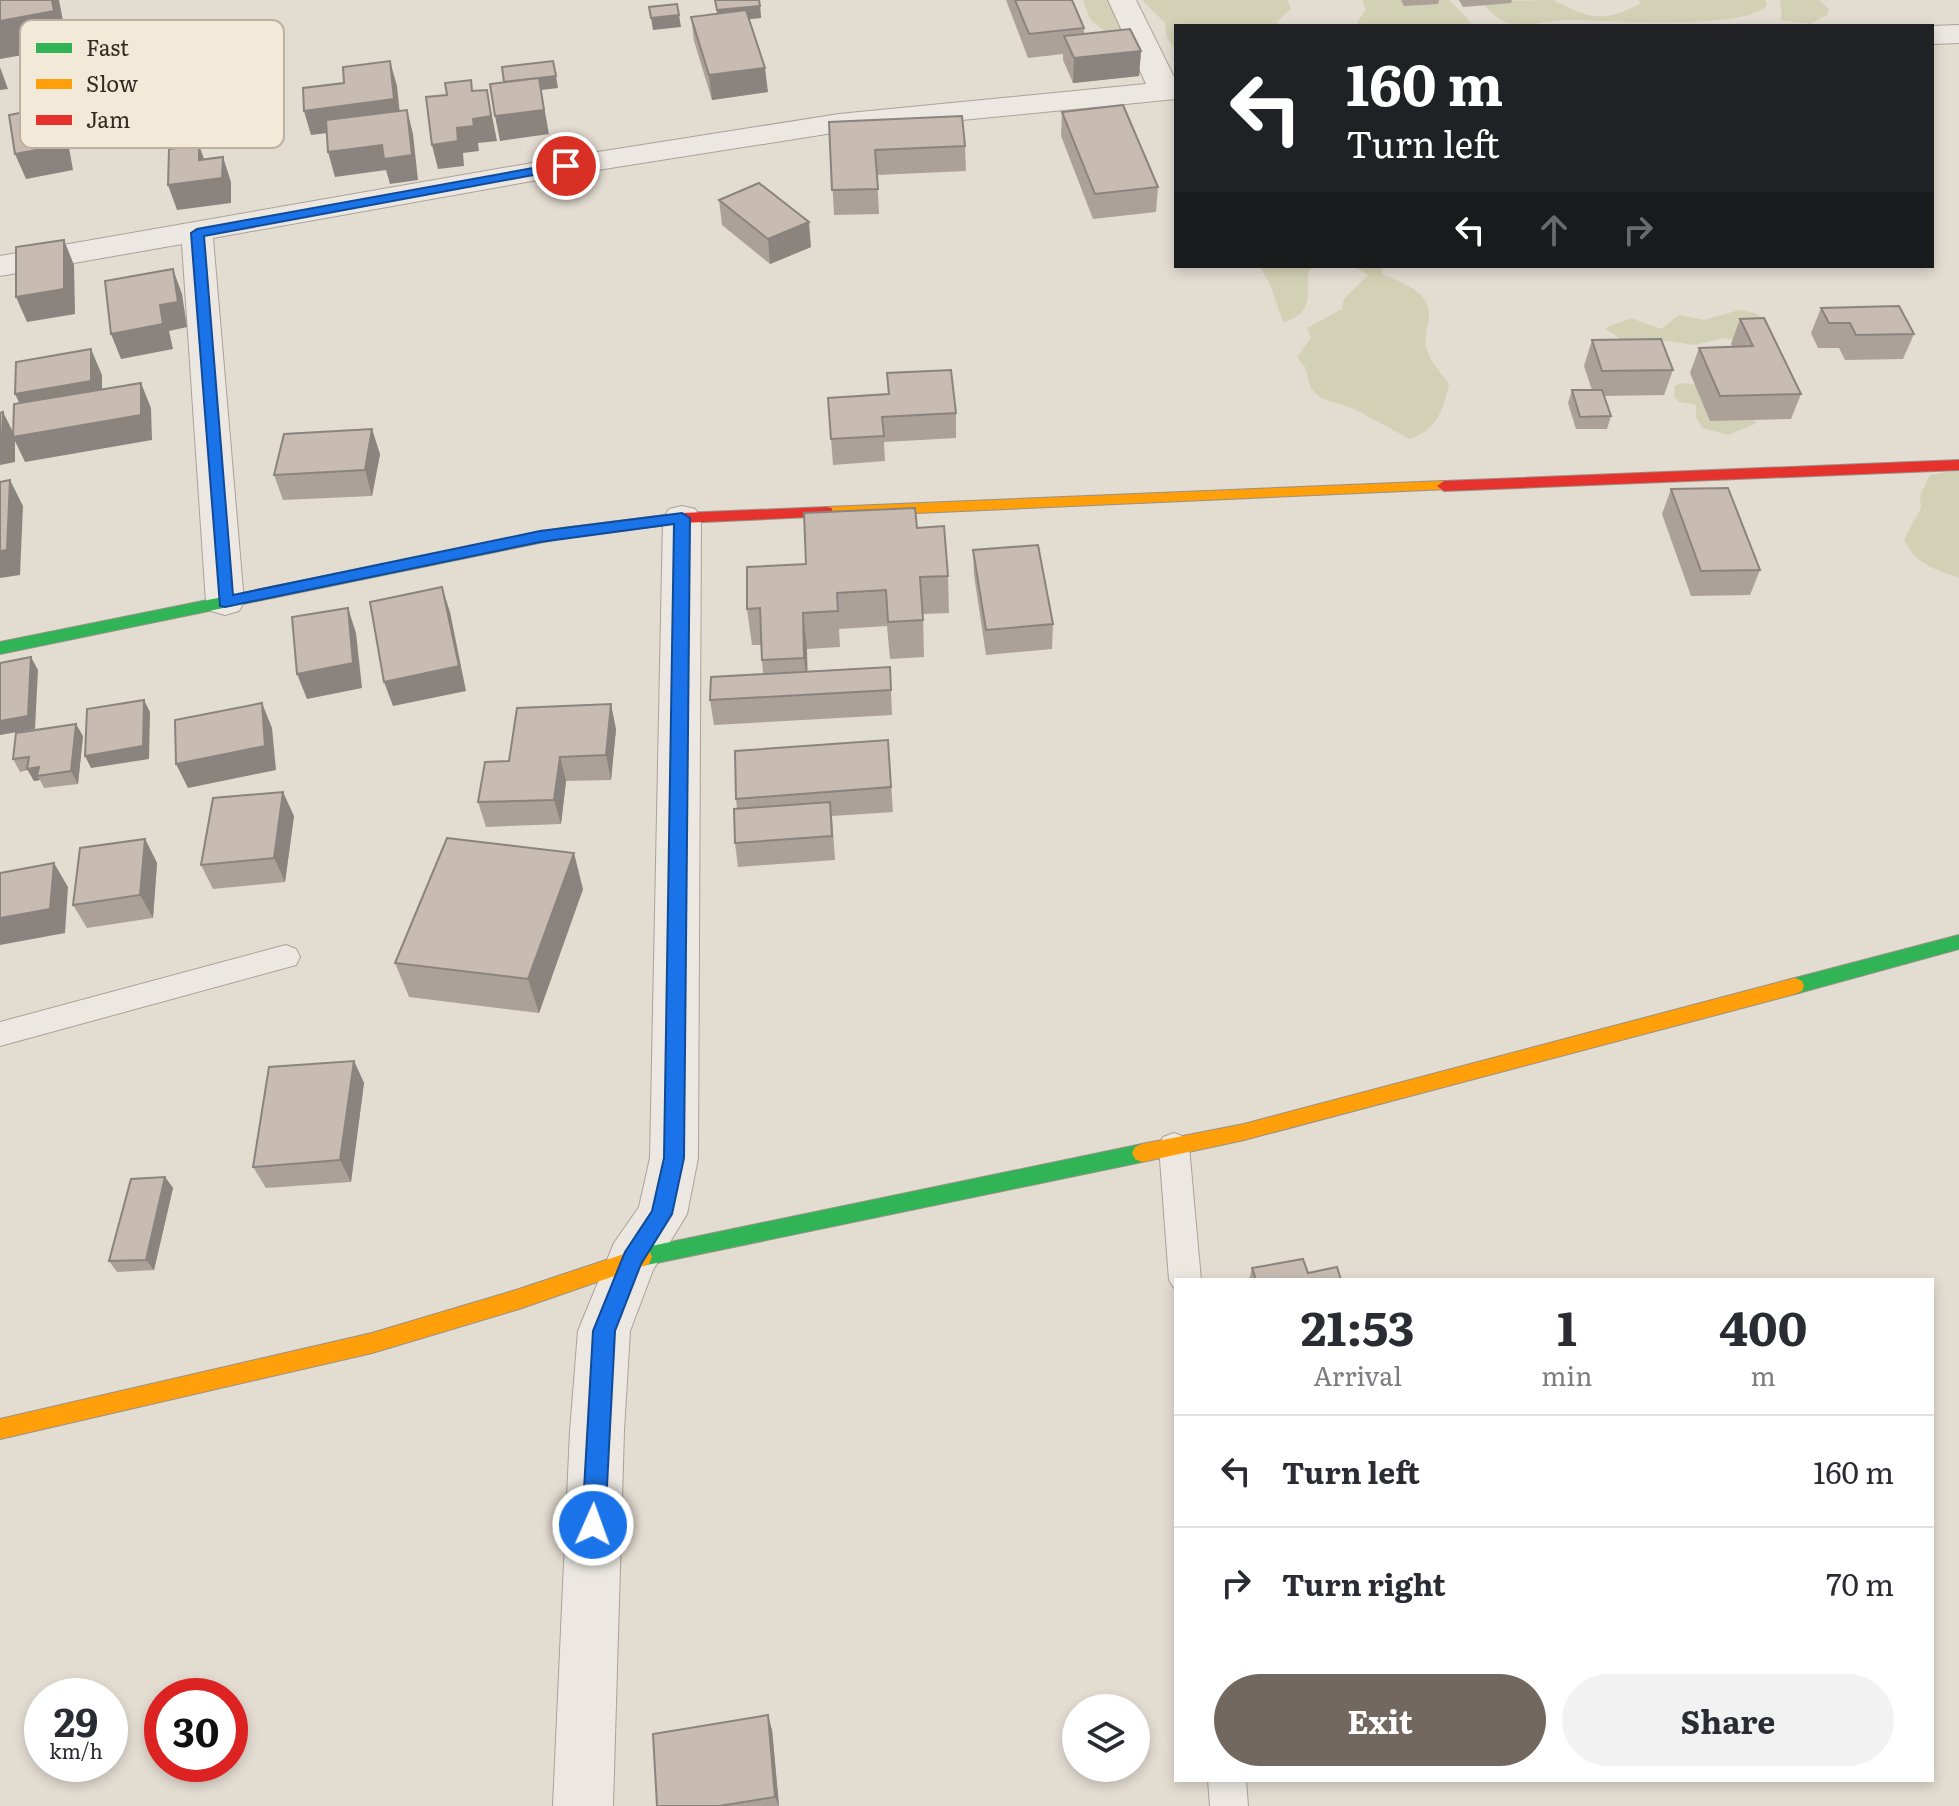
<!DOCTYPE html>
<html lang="en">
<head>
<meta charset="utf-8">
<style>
	body { margin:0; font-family:Literata,serif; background:#f2f2f3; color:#2b2b33; height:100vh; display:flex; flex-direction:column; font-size:30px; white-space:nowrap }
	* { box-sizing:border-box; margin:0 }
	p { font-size:26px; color:#7c7c81 }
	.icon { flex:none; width:44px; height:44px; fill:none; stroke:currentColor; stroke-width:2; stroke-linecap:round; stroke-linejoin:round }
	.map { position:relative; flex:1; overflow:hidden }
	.details { position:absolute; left:1174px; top:1278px; width:760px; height:504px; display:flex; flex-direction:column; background:#fff; border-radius:0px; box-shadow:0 4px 12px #0003 }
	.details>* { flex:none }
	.top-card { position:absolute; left:1174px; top:24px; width:760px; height:244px; border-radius:0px; box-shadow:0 4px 12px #0003; background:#202124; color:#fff; overflow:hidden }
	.buttons { position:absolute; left:1062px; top:1694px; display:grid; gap:16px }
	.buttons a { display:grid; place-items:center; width:88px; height:88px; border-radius:50%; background:#fff; box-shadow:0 4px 12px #0003; font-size:40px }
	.speed { position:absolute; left:24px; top:1678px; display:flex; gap:16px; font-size:40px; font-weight:700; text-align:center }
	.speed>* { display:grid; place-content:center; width:104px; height:104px; border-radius:50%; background:#fff; box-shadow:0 4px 12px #0003; line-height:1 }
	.speed small { font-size:20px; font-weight:400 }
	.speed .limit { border:12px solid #d22; background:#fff; color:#111 }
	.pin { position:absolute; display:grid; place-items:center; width:68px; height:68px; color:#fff; margin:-34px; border:4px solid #fff; border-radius:50%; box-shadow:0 2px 8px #0007 }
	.me { position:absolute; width:88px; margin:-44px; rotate:2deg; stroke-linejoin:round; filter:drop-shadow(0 0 6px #0008) }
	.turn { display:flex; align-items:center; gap:28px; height:168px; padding:0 40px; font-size:36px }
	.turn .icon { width:104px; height:104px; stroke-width:2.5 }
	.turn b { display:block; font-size:56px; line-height:68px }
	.lanes { display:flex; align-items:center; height:76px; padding:0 40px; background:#0003; justify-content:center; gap:40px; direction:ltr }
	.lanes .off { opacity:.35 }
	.eta { display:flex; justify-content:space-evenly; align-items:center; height:136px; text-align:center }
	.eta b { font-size:48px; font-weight:700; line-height:56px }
	.primary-button { display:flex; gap:16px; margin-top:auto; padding:16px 40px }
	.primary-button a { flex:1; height:92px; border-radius:48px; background:#73685f; color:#fff; font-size:32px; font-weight:700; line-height:92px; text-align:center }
	.primary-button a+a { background:#f2f2f3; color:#2b2b33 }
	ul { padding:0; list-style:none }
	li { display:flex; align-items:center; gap:24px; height:112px; padding:0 40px; border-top:2px solid #e1e1e2 }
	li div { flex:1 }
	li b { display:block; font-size:30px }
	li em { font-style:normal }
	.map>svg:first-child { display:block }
</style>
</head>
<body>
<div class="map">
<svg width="1959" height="1806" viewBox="0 0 1959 1806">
	<rect width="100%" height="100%" fill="#e3dcd1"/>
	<g fill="#d3d1b5">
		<polygon points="1083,0 1121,0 1133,30 1105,32 1090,19"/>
		<polygon points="1142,0 1287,0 1291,9 1277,21 1278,26 1176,26 1176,51 1167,38 1165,23"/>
		<polygon points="1362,0 1449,0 1471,22 1470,26 1358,26 1357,22 1366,10"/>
		<path d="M1553,0C1590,19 1602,23 1640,4L1639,0H1765L1767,6C1740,31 1605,20 1565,20C1549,21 1532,26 1516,24C1499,23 1491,13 1481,1Z"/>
		<polygon points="1780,0 1819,0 1829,9 1827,15 1810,24 1780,20 1782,15"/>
		<path d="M1259,266H1314L1308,272C1308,297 1312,315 1283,322L1269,282Z"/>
		<path d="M1353,266H1383L1381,273C1399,282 1431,291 1429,316C1428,327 1424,337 1426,347C1429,360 1441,373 1449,384C1443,411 1437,429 1410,439L1354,409L1321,398L1311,389L1305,367L1297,357L1311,338L1307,328L1342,309L1344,299L1368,275Z"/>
		<polygon points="1739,310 1755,313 1767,321 1768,326 1741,341 1723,338 1695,345 1667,341 1625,342 1605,328 1631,318 1661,329 1679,315 1704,320"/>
		<polygon points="1681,383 1701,385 1756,420 1755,424 1728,435 1702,428 1696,417 1696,405 1679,402 1674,397 1675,386"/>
		<path d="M1959,470V578C1935,569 1914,564 1904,539L1921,508L1920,496L1930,475Z"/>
	</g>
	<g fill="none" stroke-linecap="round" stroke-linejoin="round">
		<defs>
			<g id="lane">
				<polygon points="286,945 296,949 300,957 296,965 0,1046 0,1022"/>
				<polygon points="1174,1133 1185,1137 1189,1146 1201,1280 1176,1280 1176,1291 1169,1280 1159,1146 1163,1137"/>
				<polygon points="1208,1780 1246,1780 1248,1806 1210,1806"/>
			</g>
			<g id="street">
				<polygon points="1108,0 1136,0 1176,81 1176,99 839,132 566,175 213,238 244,602 239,611 225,615 211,611 206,602 182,244 0,276 0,256 566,157 839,114 1146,84"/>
				<polygon points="1959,25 1959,43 1932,44 1932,26"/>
				<polygon points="682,506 695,509 701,518 698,1158 687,1214 653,1270 630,1331 624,1431 613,1806 553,1806 570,1431 578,1331 614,1243 639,1207 650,1158 663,518 669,509"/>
			</g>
			<g id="fast">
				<polygon points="563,528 568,529 568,537 0,654 0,642"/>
				<polygon points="1959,935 1959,949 1795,994 1788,991 1786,986 1788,981 1795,978"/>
				<polygon points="1142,1144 1149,1147 1152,1153 1149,1159 1142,1162 642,1266 635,1264 632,1257 635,1250 642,1248"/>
			</g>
			<g id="slow">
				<polygon points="1444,481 1449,483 1449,489 827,517 819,512 827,507"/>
				<polygon points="1795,978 1802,981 1804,986 1802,991 1795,994 1244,1140 1142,1162 1135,1159 1132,1153 1135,1147 1142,1144 1244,1124"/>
				<polygon points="642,1248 649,1250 652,1257 649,1264 519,1309 372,1353 0,1439 0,1419 372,1333 519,1289"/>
			</g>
			<g id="jam">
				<polygon points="1959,460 1959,470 1444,491 1437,486 1444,481"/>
				<polygon points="827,507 832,508 832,516 682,523 563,538 555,533 563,528 682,513"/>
			</g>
		</defs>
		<use href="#lane" stroke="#a9a299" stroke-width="2"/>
		<use href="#street" stroke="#a9a299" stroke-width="2"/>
		<use href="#fast" stroke="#989189" stroke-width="2"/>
		<use href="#slow" stroke="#989189" stroke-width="2"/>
		<use href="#jam" stroke="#989189" stroke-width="2"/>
		<use href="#lane" fill="#ece8e1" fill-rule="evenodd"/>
		<use href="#street" fill="#ece8e1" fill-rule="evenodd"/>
		<use href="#fast" fill="#30b455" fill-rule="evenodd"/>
		<use href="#slow" fill="#ff9f0a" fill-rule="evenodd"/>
		<use href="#jam" fill="#e5322d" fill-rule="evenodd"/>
	</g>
	<g fill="#aba199">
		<polygon points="715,0 760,6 761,18 749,19 768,92 712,100 694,41 691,17 717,14"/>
		<polygon points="1006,0 1072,0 1084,28 1084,34 1141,51 1139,76 1073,83 1063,60 1063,54 1028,58"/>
		<polygon points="1401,0 1439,0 1438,4 1404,6"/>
		<polygon points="1459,0 1512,0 1511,3 1463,7"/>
		<polygon points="1062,112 1158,187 1156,212 1093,219 1061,136"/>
		<polygon points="829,122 965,146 966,171 877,175 879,214 834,215"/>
		<polygon points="719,200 811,247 770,264 722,225"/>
		<polygon points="1821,308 1914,334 1903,359 1845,360 1839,348 1818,348 1811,333"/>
		<polygon points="1740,319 1801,394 1791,419 1710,421 1690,373 1699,348 1733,347 1731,344"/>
		<polygon points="1592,340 1673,370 1664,395 1604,396 1611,416 1607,429 1576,429 1568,403 1572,390 1592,390 1584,366"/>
		<polygon points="887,373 956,413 956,438 884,442 885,461 833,465 828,398 888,394"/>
		<polygon points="380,454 372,496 283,500 274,475"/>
		<polygon points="1671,489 1760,570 1750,595 1691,596 1662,514"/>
		<polygon points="917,528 948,576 949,613 923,614 924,657 890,659 887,626 839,629 840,647 807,649 807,671 890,667 892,715 714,725 710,700 763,674 761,645 752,645 747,609 806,564"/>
		<polygon points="973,550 1053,624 1052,649 986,655 974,575"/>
		<polygon points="616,729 611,780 566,781 561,824 486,827 478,802 509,761"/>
		<polygon points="83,736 78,784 44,788 40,780 34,781 28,770 20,772 13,759"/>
		<polygon points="888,740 893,812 832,816 835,860 738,867 735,843 737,809 736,799"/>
		<polygon points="294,816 285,882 213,889 201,865"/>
		<polygon points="145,839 157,863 153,918 87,928 73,905"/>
		<polygon points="583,889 539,1013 409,997 395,963"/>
		<polygon points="354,1061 364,1083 351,1182 266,1188 253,1167"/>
		<polygon points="165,1177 173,1188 154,1270 117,1272 109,1261"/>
		<polygon points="1252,1268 1308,1273 1341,1280 1249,1280"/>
		<polygon points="772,1730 779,1806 657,1806"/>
	</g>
	<g fill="#8b837d">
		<polygon points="52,0 59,0 68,47 0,59 0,21"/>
		<polygon points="760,6 761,18 719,22 717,10"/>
		<polygon points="679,15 681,27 653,30 651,18"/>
		<polygon points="1141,51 1139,76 1073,83 1074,58"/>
		<polygon points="390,61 397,86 401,124 311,135 304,111"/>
		<polygon points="0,67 8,89 0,90"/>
		<polygon points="765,68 768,92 712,100 709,75"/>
		<polygon points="556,76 558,88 541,90 549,134 500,141 495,116 504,82"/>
		<polygon points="487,90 497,141 478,143 479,151 463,153 464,166 438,169 432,145 473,119"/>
		<polygon points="56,106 66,131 73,170 26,179 15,154"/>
		<polygon points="407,110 413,134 418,180 390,184 386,170 335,177 328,152"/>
		<polygon points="199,145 208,170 223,157 231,182 231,203 177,210 168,185 199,160"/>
		<polygon points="809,222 811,247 770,264 768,239"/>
		<polygon points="64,240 74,265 75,314 27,322 16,297"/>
		<polygon points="173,269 182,294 187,327 169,331 173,349 121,359 111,334 160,305"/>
		<polygon points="91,349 102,375 102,407 27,419 15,394"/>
		<polygon points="141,383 151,408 152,440 25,462 15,441 15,462 0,465 0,437 3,412 15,436"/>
		<polygon points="372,429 380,454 372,496 365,470"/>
		<polygon points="10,480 23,506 20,575 0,578 0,551"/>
		<polygon points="442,587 450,612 466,691 393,706 384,682"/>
		<polygon points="348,608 356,633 362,688 307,699 297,674"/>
		<polygon points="803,613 807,649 808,695 804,658"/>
		<polygon points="31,657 38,670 35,729 0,735 0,721"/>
		<polygon points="144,700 150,712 149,759 91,768 85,756"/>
		<polygon points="262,703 272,728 276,770 188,788 176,764"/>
		<polygon points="611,704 616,729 611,780 606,755"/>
		<polygon points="76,724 83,736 78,784 71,771"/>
		<polygon points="560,757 566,781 561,824 554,800"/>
		<polygon points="39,767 37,776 40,780 34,781 27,769"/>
		<polygon points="283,792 294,816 285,882 274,858"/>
		<polygon points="145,839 157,863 153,918 140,895"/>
		<polygon points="574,853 583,889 539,1013 528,979"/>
		<polygon points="54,863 68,887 65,933 0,945 0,918"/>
		<polygon points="354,1061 364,1083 351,1182 340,1160"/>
		<polygon points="165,1177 173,1188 154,1270 146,1260"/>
		<polygon points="768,1715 772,1730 779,1806 775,1797"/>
	</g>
	<g fill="#c7bbb2" stroke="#8b837d" stroke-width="2">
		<polygon points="0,0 52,0 54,11 0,21"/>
		<polygon points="715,0 759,0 760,6 717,10"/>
		<polygon points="1015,0 1072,0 1084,28 1029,34"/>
		<polygon points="677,4 679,15 651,18 649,7"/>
		<polygon points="746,10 765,68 709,75 691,17"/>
		<polygon points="1130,29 1141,51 1074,58 1064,36"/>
		<polygon points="390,61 394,99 304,111 303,88 344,83 343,67"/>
		<polygon points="553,61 556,76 504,82 502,67"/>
		<polygon points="539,78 544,110 495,116 490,84"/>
		<polygon points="471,80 472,91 487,90 491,116 473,119 474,126 457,128 458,141 432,145 426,97 447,95 445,83"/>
		<polygon points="1123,105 1158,187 1095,194 1062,112"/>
		<polygon points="56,106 63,145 15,154 9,115"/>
		<polygon points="407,110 412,155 384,159 382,145 328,152 326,120"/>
		<polygon points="962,116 965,146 875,150 878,189 832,190 829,122"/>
		<polygon points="199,145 199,160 223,157 222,178 168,185 169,149"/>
		<polygon points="759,183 809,222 768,239 719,200"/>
		<polygon points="64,240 64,289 16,297 16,247"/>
		<polygon points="173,269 178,302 160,305 163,324 111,334 105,281"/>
		<polygon points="1899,306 1914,334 1856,335 1850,323 1829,323 1821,308"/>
		<polygon points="1764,318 1801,394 1720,396 1699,348 1753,346 1740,319"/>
		<polygon points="1661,339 1673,370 1602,371 1592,340"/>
		<polygon points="91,349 91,381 15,394 16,362"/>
		<polygon points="951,370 956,413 882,417 884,436 831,439 828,398 889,394 887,373"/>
		<polygon points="141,383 141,415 13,437 14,404"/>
		<polygon points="1572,390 1602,390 1611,416 1580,417"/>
		<polygon points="3,412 2,437 0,437 0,413"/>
		<polygon points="372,429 365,470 274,475 284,434"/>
		<polygon points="10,480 7,550 0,551 0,482"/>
		<polygon points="1728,488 1760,570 1701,571 1671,489"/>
		<polygon points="915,508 917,528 944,526 948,576 920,577 923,620 888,622 886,590 837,593 838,611 803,613 804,658 762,660 760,608 747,609 747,567 806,564 804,513"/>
		<polygon points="1038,545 1053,624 986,630 973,550"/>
		<polygon points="442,587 459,666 384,682 370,602"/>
		<polygon points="348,608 353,663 297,674 292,617"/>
		<polygon points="31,657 28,716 0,721 0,663"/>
		<polygon points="890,667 891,690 710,700 711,677"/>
		<polygon points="144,700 143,746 85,756 87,709"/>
		<polygon points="262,703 265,746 176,764 175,720"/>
		<polygon points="611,704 606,755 560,757 554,800 478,802 485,762 509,761 517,708"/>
		<polygon points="76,724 71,771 37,776 39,767 27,769 29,757 13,759 16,733"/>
		<polygon points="888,740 891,787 736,799 735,751"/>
		<polygon points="283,792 274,858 201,865 213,798"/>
		<polygon points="830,802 832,836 735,843 734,809"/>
		<polygon points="447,838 574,853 528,979 395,963"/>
		<polygon points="145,839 140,895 73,905 80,848"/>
		<polygon points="54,863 50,909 0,918 0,873"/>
		<polygon points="354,1061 340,1160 253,1167 269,1067"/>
		<polygon points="165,1177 146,1260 109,1261 131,1179"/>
		<polygon points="1303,1259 1308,1273 1337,1267 1341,1280 1256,1280 1252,1268"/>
		<polygon points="768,1715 775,1797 719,1806 657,1806 653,1734"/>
	</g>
	<polygon fill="#1a73e8" stroke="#114b97" stroke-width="2" points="566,162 573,166 571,168 204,236 233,595 540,531 682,513 690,518 684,1158 672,1214 641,1264 615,1331 605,1525 601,1533 593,1536 585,1533 582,1525 593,1331 625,1252 652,1211 664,1158 674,524 540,542 225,607 220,606 191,233 197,229"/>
	<rect x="20" y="20" width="264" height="128" rx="12" fill="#f3e9d8" stroke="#bbb0a1" stroke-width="2"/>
	<rect x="36" y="43" width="36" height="10" fill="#30b455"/>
	<rect x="36" y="79" width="36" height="10" fill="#ff9f0a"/>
	<rect x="36" y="115" width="36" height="10" fill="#e5322d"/>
	<g font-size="22" fill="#372a21">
		<text x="86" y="56">Fast</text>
		<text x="86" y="92">Slow</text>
		<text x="86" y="128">Jam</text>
	</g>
</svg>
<div class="buttons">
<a><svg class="icon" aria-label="layers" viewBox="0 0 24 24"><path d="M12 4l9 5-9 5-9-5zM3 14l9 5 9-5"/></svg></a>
</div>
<div class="speed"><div>29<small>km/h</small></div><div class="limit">30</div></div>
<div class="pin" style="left:566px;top:166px;background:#d93025"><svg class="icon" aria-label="arrive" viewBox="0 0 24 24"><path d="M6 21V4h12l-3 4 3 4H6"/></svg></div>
<svg class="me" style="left:593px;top:1525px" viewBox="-20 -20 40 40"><circle r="17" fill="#1a73e8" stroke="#fff" stroke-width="3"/><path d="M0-11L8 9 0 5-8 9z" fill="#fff"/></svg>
<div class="top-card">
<div class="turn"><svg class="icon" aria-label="left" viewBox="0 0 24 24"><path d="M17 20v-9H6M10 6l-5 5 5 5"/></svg><div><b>160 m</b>Turn left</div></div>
<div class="lanes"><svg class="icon" aria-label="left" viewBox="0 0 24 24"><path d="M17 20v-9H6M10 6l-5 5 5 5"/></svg><svg class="icon off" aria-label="ahead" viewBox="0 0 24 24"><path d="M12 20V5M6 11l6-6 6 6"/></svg><svg class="icon off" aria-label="right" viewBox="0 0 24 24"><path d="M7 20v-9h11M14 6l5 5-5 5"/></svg></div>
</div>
<section class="details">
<div class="eta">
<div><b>21:53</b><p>Arrival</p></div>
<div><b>1</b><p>min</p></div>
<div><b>400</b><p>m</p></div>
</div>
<ul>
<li><svg class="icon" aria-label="left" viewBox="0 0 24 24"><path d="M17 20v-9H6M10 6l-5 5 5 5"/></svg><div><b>Turn left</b></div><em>160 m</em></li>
<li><svg class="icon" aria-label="right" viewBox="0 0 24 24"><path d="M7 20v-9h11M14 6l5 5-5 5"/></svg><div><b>Turn right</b></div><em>70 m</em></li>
</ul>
<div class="primary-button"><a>Exit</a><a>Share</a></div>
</section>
</div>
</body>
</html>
